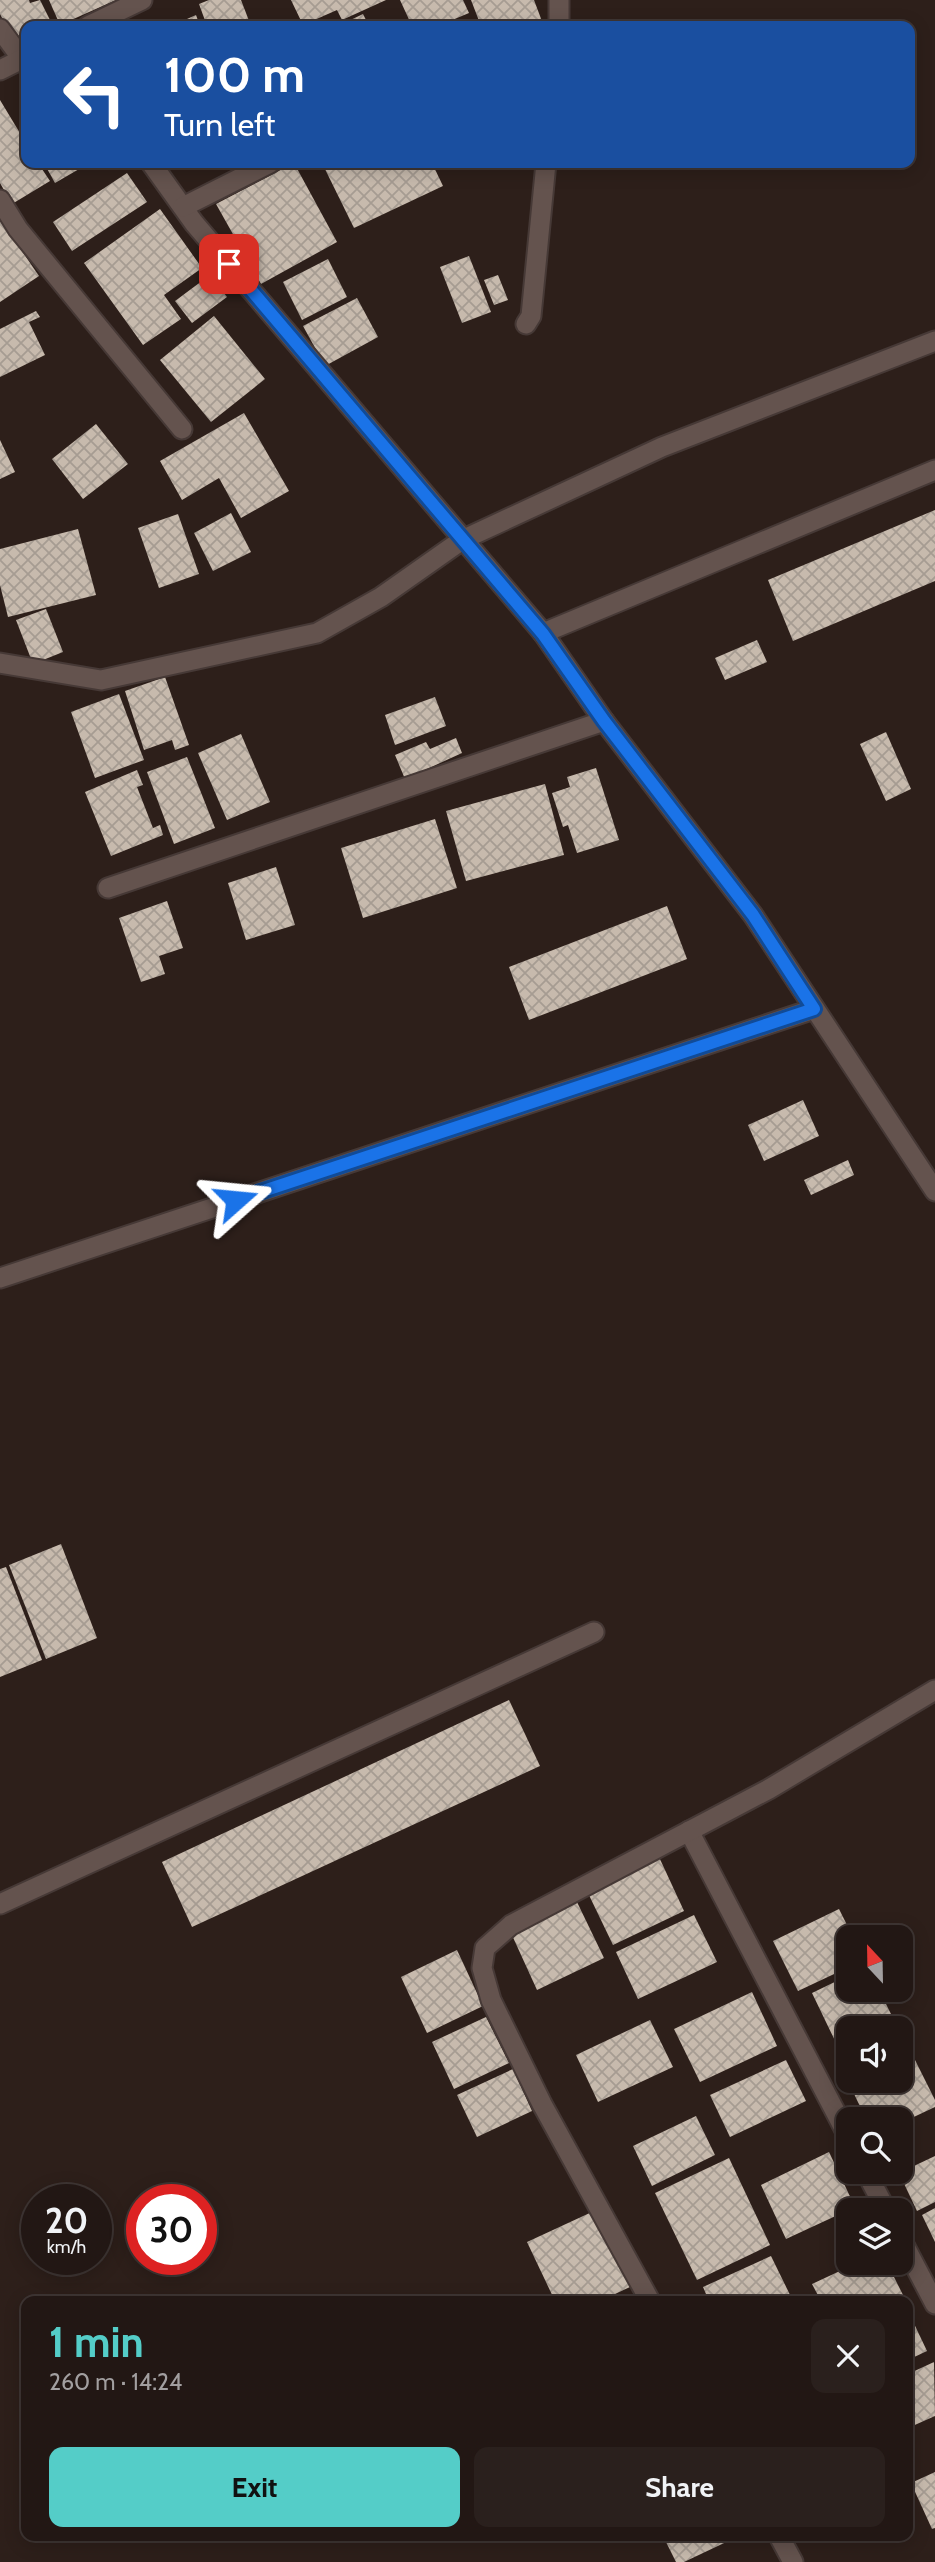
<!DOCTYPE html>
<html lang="en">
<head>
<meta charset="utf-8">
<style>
	body { margin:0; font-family:Cabin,sans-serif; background:#2a201d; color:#f1f3f6; height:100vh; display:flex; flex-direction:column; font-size:26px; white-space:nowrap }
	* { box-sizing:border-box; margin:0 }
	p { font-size:23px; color:#a29fa0 }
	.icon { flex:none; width:38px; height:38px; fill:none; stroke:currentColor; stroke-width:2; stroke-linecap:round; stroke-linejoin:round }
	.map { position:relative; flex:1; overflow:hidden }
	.sheet { position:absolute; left:21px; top:2296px; width:892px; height:245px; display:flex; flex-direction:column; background:#221714; border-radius:14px; box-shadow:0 4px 18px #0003,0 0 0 2px #3f3634 }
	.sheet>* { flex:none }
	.hud { position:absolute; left:21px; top:21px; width:894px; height:147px; border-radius:14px; box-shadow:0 4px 18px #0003,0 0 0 2px #3f3634; background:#1a4fa0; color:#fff; overflow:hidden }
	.needle { width:46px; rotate:338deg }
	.controls { position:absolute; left:836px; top:1925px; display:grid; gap:14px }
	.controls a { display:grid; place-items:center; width:77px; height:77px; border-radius:14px; background:#221714; box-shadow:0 4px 18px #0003,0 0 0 2px #3f3634; font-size:35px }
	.speed { position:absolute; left:21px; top:2184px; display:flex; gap:14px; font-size:35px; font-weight:700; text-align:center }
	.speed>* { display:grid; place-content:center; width:91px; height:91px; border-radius:50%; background:#221714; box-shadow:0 4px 18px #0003,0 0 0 2px #3f3634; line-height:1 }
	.speed small { font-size:18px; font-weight:400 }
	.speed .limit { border:10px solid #d22; background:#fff; color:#111 }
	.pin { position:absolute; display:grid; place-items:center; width:60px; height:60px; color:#fff; margin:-30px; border-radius:14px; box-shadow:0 4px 10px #0006 }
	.me { position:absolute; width:77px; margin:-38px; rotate:72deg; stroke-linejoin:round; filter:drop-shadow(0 0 5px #0008) }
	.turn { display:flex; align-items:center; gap:24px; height:147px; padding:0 28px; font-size:32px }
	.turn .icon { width:91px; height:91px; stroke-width:2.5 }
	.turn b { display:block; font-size:49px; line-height:60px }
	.round { display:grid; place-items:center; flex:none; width:74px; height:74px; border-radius:14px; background:#2a201d }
	.summary { display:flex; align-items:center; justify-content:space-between; height:119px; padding:0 28px }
	h1 { font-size:42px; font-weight:700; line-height:52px; color:#54cdc8 }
	.cta { display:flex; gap:14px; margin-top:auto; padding:14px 28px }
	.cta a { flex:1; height:80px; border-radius:14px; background:#54cdc8; color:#111; font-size:28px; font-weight:700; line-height:80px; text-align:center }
	.cta a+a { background:#2a201d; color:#f1f3f6 }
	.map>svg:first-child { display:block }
</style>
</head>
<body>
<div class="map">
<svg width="935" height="2562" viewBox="0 0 935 2562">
	<defs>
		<pattern id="building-cross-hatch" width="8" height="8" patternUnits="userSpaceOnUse" patternTransform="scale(1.75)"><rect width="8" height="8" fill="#c7baad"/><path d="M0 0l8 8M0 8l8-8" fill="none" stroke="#a69c92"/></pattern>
	</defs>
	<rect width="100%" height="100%" fill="#2d1f1a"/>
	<g fill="url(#building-cross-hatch)">
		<polygon points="0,0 29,0 30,3 40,0 51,22 43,26 26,26 26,35 14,41 0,14"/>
		<polygon points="49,0 116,0 60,25"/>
		<polygon points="209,0 241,0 251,26 207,26 199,4"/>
		<polygon points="291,0 386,0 342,20 337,10 303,25"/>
		<polygon points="400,0 463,0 469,13 438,26 412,26"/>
		<polygon points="471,0 534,0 543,24 538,26 481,26"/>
		<polygon points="363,14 369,26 338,26"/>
		<polygon points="196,15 200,26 171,26"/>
		<polygon points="0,100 26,143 26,163 38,163 50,181 12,204 0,183"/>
		<polygon points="49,163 84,163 86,165 55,183 45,165"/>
		<polygon points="294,163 337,242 261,284 216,204"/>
		<polygon points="322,163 432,163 443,186 354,228"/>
		<polygon points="127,173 147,202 72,251 53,222"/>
		<polygon points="160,209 202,268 164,295 181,319 143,345 84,263"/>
		<polygon points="0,219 39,276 0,302"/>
		<polygon points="469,256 491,312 462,323 440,267"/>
		<polygon points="328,259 347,297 302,320 283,282"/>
		<polygon points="210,275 227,297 192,323 175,301"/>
		<polygon points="498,275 508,300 494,305 484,280"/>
		<polygon points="357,298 378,337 325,366 303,326"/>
		<polygon points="36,311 40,317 29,322 45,355 0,377 0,329"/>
		<polygon points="214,316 265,379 211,422 160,360"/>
		<polygon points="244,413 289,491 241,518 219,478 182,500 160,461"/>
		<polygon points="96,424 128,464 83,499 52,459"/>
		<polygon points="0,440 15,472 0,479"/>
		<polygon points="935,510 935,581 793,641 768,580"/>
		<polygon points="231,513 251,552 213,571 194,533"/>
		<polygon points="178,514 199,574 159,588 138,528"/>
		<polygon points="78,529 96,595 8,617 0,585 0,549"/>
		<polygon points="46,609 63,652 33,664 16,620"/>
		<polygon points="757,640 767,662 725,680 715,658"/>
		<polygon points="165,677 189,745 175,750 172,740 144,750 125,691"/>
		<polygon points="119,694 144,760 95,778 71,712"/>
		<polygon points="435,697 446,726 395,745 385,715"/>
		<polygon points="886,732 911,789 886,801 860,744"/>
		<polygon points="241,734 270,802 227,820 198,753"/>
		<polygon points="456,738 462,753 405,779 395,755 426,742 430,749"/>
		<polygon points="187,757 215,828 174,844 147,772"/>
		<polygon points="596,768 619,840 577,853 568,825 563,827 552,793 570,787 567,777"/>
		<polygon points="137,770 143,785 137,787 153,828 160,825 163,835 111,856 85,792"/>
		<polygon points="545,784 564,855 466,881 446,811"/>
		<polygon points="435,819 457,888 363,918 341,848"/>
		<polygon points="276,867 295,925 246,940 228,883"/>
		<polygon points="167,901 183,948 159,956 165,974 141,982 119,918"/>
		<polygon points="667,906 687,959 529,1020 509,967"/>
		<polygon points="803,1100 819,1136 764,1161 748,1125"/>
		<polygon points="848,1160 854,1175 811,1195 804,1180"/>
		<polygon points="61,1544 97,1638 46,1659 9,1565"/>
		<polygon points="6,1567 42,1660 0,1677 0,1569"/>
		<polygon points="509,1700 540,1766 192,1927 162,1862"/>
		<polygon points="659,1857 684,1911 613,1945 587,1891"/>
		<polygon points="577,1902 604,1958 537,1990 511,1933"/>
		<polygon points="839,1909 853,1937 849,1937 849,1967 798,1991 773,1941"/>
		<polygon points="694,1915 717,1962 638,1999 616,1952"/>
		<polygon points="457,1950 483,2006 427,2033 401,1977"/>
		<polygon points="849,1975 849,1990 879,1990 894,2020 877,2028 849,2028 849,2042 838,2047 812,1993"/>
		<polygon points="752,1992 777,2046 700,2082 674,2029"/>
		<polygon points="486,2017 509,2063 454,2089 432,2042"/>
		<polygon points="650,2020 673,2067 598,2102 576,2055"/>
		<polygon points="901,2032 935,2100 935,2107 901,2123 901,2119 866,2119 836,2056 849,2050 849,2081 901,2081"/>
		<polygon points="786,2060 806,2101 730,2137 710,2095"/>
		<polygon points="513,2069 532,2111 477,2137 457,2095"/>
		<polygon points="696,2116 715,2155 652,2186 633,2146"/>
		<polygon points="829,2152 855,2207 786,2239 761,2185"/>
		<polygon points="935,2156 935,2202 917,2211 899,2173"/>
		<polygon points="729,2158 770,2245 697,2280 655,2193"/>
		<polygon points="935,2208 935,2242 922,2215"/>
		<polygon points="594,2211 630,2287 600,2301 555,2301 527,2242"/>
		<polygon points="771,2256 793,2301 709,2301 703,2287"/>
		<polygon points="857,2263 887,2263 904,2297 895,2301 821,2301 812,2284"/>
		<polygon points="908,2311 927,2351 908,2360"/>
		<polygon points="934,2362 935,2416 908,2428 908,2374"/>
		<polygon points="935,2472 935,2528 932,2529 911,2483"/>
		<polygon points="663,2536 739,2536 684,2562 676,2562"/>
	</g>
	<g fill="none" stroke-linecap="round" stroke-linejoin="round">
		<defs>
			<g id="service">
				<polyline points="543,633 935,470"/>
				<polyline points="0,1904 594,1632"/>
			</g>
			<g id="minor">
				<polyline points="88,26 142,0"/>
				<polyline points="559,26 559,0"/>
				<polyline points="0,29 22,59"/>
				<polyline points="0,70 26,57"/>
				<polyline points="151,163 194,223 543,633 604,721 753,915 935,1191"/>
				<polyline points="0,200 18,229 182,429"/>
				<polyline points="183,207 270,163"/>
				<polyline points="526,324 531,316 546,163"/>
				<polyline points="0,663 101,680 317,633 381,597 462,540 662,447 935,341"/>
				<polyline points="108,888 604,721"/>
				<polyline points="0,1278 814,1009"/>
				<polyline points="689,1831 849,2138"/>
				<polyline points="866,2172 886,2210"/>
				<polyline points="901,2239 935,2304"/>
				<polyline points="650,2301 542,2104 491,2000 482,1968 485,1948 511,1925 769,1789 935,1690"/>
				<polyline points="779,2536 793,2562"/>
			</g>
		</defs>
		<use href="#service" stroke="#463936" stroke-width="23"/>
		<use href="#minor" stroke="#463936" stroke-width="23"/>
		<use href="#service" stroke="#64534e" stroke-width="19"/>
		<use href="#minor" stroke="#64534e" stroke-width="19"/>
	</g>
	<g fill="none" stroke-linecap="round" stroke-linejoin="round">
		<defs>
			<polyline id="route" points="229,264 543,634 604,721 753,915 814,1009 236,1200"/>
		</defs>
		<use href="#route" stroke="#114b97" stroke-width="18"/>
		<use href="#route" stroke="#1a73e8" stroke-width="12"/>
	</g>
</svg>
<div class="controls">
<a><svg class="needle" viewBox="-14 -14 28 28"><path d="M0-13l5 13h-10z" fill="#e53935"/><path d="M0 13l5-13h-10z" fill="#a29fa0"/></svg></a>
<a><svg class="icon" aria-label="sound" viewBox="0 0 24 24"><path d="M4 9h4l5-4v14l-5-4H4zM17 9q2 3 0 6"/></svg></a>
<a><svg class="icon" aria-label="search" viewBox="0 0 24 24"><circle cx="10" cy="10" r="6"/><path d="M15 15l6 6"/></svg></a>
<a><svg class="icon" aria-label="layers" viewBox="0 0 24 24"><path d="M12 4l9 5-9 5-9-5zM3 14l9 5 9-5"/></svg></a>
</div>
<div class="speed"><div>20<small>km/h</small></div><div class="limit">30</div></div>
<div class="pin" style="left:229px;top:264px;background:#d93025"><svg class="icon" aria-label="arrive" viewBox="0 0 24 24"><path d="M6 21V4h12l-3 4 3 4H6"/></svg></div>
<svg class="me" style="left:236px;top:1200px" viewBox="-20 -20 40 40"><path d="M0-17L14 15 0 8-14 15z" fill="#1a73e8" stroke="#fff" stroke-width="4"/></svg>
<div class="hud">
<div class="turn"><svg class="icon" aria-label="left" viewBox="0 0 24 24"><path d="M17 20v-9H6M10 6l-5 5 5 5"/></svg><div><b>100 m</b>Turn left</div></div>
</div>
<section class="sheet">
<div class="summary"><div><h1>1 min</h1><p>260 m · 14:24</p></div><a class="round"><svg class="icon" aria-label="close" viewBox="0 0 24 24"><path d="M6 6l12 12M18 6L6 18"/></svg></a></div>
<div class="cta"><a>Exit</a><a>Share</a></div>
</section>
</div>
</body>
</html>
